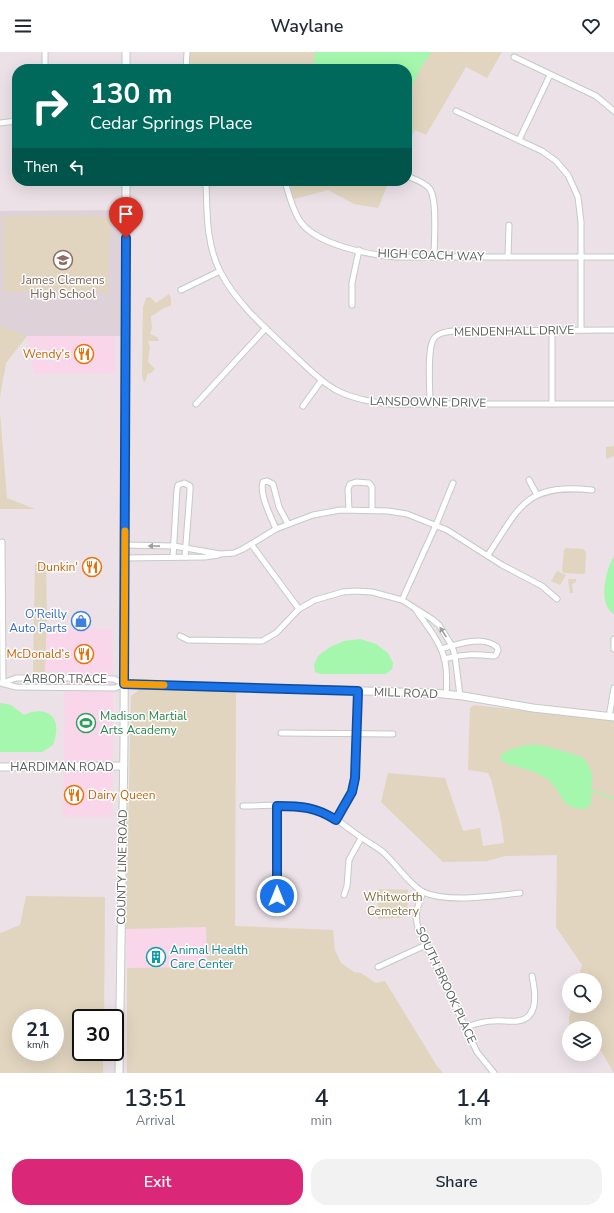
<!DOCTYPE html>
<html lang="en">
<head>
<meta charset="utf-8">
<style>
	body { margin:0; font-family:"Nunito Sans",sans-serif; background:#f2f2f3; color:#1f2937; height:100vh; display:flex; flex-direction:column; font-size:15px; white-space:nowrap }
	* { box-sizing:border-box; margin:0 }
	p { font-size:13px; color:#747a83 }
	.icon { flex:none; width:22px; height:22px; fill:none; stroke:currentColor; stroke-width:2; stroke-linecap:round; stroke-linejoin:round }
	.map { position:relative; height:1021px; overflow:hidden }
	.sheet { display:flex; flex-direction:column; background:#fff; flex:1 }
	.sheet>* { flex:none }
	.top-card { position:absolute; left:12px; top:12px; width:400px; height:122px; border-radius:16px; box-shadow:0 4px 16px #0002; background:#00695c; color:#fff; overflow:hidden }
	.controls { position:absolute; left:562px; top:921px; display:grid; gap:8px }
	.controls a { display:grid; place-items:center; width:40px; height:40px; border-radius:50%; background:#fff; box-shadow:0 4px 16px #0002; font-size:20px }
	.speed { position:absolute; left:12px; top:957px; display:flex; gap:8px; font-size:20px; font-weight:700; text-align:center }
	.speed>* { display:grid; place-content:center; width:52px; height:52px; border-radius:50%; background:#fff; box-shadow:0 4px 16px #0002; line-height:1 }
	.speed small { font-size:10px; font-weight:400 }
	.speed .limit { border:2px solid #111; border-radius:6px; background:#fff; color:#111 }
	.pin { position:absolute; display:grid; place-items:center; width:34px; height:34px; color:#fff; margin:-41px -17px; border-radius:50% 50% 50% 0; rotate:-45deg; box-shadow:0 0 4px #0007 }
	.pin .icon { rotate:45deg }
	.me { position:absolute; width:44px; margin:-22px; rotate:0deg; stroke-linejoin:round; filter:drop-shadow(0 0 3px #0008) }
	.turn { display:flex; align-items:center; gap:14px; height:84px; padding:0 12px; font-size:18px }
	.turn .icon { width:52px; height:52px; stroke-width:2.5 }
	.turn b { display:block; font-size:28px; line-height:34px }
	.then { display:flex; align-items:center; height:38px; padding:0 12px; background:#0003; gap:8px; font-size:15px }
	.eta { display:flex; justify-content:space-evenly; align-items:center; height:68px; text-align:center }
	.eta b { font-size:24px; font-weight:600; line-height:28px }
	.primary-button { display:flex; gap:8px; margin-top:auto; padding:8px 12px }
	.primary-button a { flex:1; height:46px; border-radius:16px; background:#db2777; color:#fff; font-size:16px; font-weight:600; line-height:46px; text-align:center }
	.primary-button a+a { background:#f2f2f3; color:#1f2937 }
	header { display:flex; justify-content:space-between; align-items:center; height:52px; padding:0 12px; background:#fff; font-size:18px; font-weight:600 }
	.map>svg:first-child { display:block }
</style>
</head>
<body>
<header><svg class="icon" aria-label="menu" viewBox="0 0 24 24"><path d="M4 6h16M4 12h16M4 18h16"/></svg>Waylane<svg class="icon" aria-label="heart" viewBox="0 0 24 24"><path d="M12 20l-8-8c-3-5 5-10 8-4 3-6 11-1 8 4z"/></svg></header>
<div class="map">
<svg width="614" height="1021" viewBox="0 0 614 1021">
	<rect width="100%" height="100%" fill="#ebe1e6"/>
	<g fill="#fad6eb">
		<polygon points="27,284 115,284 115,321 34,322"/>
		<polygon points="47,577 112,577 113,642 112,765 63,765 65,620 45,620"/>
		<polygon points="206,875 207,915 127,916 126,877"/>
	</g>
	<polygon fill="#ded2d8" points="126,158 125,284 27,284 5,276 0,272 0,159"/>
	<g fill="#e1d5bf" fill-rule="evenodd">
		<polygon points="190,0 502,0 487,26 466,15 426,83 415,78 407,94 407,17 189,17"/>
		<polygon points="289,129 389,129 378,156 354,152 328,138 294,147"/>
		<polygon points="3,164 101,164 101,168 102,166 107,165 111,170 108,214 108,244 101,239 4,240"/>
		<path d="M169,242L171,246V254C162,255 159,261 151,264L152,276L150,282L157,285L159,289H148L150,295L148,310L155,317L151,321L147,322L146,327L144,331L142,325L143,255L146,246L150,245L156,251Z"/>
		<polygon points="0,272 5,276 27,284 6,311 0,345"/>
		<polygon points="0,361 7,446 35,457 0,457"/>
		<polygon points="614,394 614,404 606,407 606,395"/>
		<polygon points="566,496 583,497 586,500 585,521 583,522 564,521 562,519 564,498"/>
		<polygon points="35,512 40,512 46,514 47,563 45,620 33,620"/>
		<polygon points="557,519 566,523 560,533 551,529"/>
		<polygon points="568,527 576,527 576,530 572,532 573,541 570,541"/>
		<polygon points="140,637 236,639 235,874 333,878 335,898 341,911 354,920 361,921 376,931 385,929 437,1014 443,1021 127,1021 127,916 207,915 206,875 126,877 131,644"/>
		<polygon points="474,653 614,669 614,1021 598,994 595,993 595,976 569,976 569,966 572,954 595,954 595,928 578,928 582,913 556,875 557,803 505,804 487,809 443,810 381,750 388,721 445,726 463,779 480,776 483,794 504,791 501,768 491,727 488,721 468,718 470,656"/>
		<polygon points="378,837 408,838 407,865 378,867"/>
		<path d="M26,844L105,845L104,966H81V1000H103V1021H0V881L20,873ZM21,966H55V1000H21Z"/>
	</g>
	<g fill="#a4f7ad">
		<polygon points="315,0 432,0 424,10 407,44 407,17 374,17 372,15 359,17 313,17"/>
		<path d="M614,504V562C597,553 606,516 614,504Z"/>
		<polygon points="360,587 376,592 388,601 393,611 392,617 386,622 320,622 315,620 314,613 318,604 330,595 344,589"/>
		<path d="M0,651L11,653L24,663C36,657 53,657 56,673C57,680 55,687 53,693L42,700H0Z"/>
		<path d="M528,693H540L556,697L582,705L588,712L592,722L591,752L585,757C558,757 564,739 546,726C536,719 516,715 505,711L501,708V702L512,697Z"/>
	</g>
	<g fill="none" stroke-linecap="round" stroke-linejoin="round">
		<polyline stroke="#a4f7ad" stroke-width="1.5" points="591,738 614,747"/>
		<defs>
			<g id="minor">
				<polyline points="514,5 596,44 614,59"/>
				<polyline points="45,17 45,0"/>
				<polyline points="186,17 187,0"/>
				<polyline points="456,59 542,99 556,109 568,123 578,145 581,170 581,278"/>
				<polyline points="0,71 17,69"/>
				<polyline points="519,88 550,23"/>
				<path d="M407,124C414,127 424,130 429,136C438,145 434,191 434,205"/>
				<path d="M206,129C207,159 206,192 220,219C237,253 269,279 296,305C309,317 321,330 336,338C353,347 370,350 389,352H614"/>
				<path d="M285,129C289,143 292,157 300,169C316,193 370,203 396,205H614"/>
				<polyline points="508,205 509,173"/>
				<polyline points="181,238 220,219"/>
				<polyline points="352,253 352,231 359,198"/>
				<polyline points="552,279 552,352"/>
				<polyline points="196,352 266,276"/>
				<path d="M430,352C430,336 427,300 433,288C437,281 445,280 453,279L614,278"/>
				<polyline points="303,354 321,329"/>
				<polyline points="529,428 537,443"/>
				<polyline points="349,458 348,437 350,432 356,430 369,431 372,435 372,458"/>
				<path d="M276,477C271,465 259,442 263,430L267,429L273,432L279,455L288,472"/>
				<polyline points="2,490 3,631"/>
				<polyline points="251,492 299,557"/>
				<polyline points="125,493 174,494 220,502 234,501 243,497 276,477 313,463 340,458 388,459 407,462 447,478 502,513 542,534 557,547"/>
				<path d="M488,503C520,454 526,431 592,438"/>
				<polyline points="173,505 177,437 178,433 184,431 190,434 190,439 185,505"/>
				<polyline points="125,506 205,505 218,503"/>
				<polyline points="402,548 436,473 453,431"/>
				<path d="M416,558C426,573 441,590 445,609C447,620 447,631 446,643"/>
				<polyline points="180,584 188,588 262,589 276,581 299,557 315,548 343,540 355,539 372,540 402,548 432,567 439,573 452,594 455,604 460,644"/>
				<polyline points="614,587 614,597"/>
				<path d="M441,597C457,592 482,583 497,595L498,598L496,603L494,604C473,602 465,602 444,607"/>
				<polyline points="1,631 16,635 115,636 124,632"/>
				<polyline points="3,631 16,626 70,626 114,627 124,632"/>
				<polyline points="609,665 614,636"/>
				<polyline points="281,681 393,682"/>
				<path d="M243,754C264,754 288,751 310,755C330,759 345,775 362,786C369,791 377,795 384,801C396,812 410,833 423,840C447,851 494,844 520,841"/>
				<polyline points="277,754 277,857"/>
				<polyline points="336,768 352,740 355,726 358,639"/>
				<path d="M423,840C418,854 414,861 418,876L477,1000L494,1021"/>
				<polyline points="344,843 347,834 349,808 361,786"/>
				<polyline points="378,915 426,893"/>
				<path d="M466,975C475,972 484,969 493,969C501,968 510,970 518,969C540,966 535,938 532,924"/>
			</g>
			<g id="tertiary">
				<polyline points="124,632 434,641 463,644 533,656 614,665"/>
				<polyline points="0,715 123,714"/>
			</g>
			<g id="secondary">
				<polyline points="126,0 126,17"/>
				<polyline points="119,1021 124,692 126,129"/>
			</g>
		</defs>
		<use href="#minor" stroke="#c4cac6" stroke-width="7"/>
		<use href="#tertiary" stroke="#c4cac6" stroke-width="9"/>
		<use href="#secondary" stroke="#c4ccc7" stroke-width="9"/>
		<use href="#minor" stroke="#fff" stroke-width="5"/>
		<use href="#tertiary" stroke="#fff" stroke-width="7"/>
		<use href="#secondary" stroke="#fff" stroke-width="7"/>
	</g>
	<defs><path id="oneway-solid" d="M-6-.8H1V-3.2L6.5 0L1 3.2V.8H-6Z"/></defs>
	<g fill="#9ba09d">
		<use href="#oneway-solid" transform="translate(154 494) rotate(-179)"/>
		<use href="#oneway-solid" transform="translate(443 580) rotate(-123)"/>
	</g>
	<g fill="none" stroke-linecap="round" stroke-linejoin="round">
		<defs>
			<path id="route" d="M126,186L124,632L358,639L355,726L352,740L336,768C316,755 301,754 277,754V844"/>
		</defs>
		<use href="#route" stroke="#114b97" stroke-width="10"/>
		<use href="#route" stroke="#1a73e8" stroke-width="7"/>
		<polyline stroke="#f59e0b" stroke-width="7" points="125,479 124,632 164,633"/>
	</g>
	<defs>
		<symbol id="school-ring" viewBox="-11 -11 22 22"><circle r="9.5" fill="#fff" stroke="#8d6e63" stroke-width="1.5"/><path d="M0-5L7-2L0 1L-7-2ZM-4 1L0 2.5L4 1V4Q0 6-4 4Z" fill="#8d6e63"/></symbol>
		<symbol id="restaurant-ring" viewBox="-11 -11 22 22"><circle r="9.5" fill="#fff" stroke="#e8710a" stroke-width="1.5"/><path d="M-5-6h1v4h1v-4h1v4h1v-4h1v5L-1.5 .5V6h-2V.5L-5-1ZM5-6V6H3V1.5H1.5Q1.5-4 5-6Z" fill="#e8710a"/></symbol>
		<symbol id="shop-ring" viewBox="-11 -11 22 22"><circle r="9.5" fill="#fff" stroke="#3f7fe0" stroke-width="1.5"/><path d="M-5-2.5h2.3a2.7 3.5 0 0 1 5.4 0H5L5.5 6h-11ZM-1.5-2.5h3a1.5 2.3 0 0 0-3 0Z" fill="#3f7fe0"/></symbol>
		<symbol id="stadium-ring" viewBox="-11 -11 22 22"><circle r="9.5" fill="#fff" stroke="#2e9e5b" stroke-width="1.5"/><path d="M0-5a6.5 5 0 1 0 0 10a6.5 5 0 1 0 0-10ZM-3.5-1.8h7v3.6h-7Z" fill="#2e9e5b"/></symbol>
		<symbol id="building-ring" viewBox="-11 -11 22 22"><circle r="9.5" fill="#fff" stroke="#0f9aa8" stroke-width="1.5"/><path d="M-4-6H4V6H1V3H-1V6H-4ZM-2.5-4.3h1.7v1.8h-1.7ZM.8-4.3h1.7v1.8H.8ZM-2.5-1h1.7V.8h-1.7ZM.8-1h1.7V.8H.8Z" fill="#0f9aa8"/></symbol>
	</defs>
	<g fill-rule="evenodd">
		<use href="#school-ring" x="52" y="197" width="22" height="22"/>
		<use href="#restaurant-ring" x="73" y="291" width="22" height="22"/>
		<use href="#restaurant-ring" x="81" y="504" width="22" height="22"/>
		<use href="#shop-ring" x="70" y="558" width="22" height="22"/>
		<use href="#restaurant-ring" x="73" y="591" width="22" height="22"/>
		<use href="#stadium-ring" x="75" y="660" width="22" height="22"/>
		<use href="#restaurant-ring" x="63" y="732" width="22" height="22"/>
		<use href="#building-ring" x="145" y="894" width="22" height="22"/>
	</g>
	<g text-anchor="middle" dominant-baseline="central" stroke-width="3" stroke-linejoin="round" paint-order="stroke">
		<g font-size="12" fill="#59605b" stroke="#fff">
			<text transform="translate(431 203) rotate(2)">HIGH COACH WAY</text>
			<text transform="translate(514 279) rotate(-1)">MENDENHALL DRIVE</text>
			<text transform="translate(428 350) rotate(1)">LANSDOWNE DRIVE</text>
			<text x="65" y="627">ARBOR TRACE</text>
			<text transform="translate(406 641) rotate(2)">MILL ROAD</text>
			<text x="62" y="715">HARDIMAN ROAD</text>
			<text transform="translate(122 815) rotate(-89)">COUNTY LINE ROAD</text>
			<text transform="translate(446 933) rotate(65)">SOUTH BROOK PLACE</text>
		</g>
		<g font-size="12" fill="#785e54" stroke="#fff">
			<text x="63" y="228">James Clemens<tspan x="63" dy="14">High School</tspan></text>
		</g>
		<g font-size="12" fill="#c56008" stroke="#fff" text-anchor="end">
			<text x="70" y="302">Wendy's</text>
			<text x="78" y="515">Dunkin'</text>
			<text x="70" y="602">McDonald's</text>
			<text x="88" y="743" text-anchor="start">Dairy Queen</text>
		</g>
		<g font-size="12" fill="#366cbe" stroke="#fff" text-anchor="end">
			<text x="67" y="562">O'Reilly<tspan x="67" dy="14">Auto Parts</tspan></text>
		</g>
		<g font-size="12" fill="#27864d" stroke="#fff" text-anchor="start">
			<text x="100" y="664">Madison Martial<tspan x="100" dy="14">Arts Academy</tspan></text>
		</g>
		<g font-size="12" fill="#7e6b3b" stroke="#fff">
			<text x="393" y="845">Whitworth<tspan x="393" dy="14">Cemetery</tspan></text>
		</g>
		<g font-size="12" fill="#0d838f" stroke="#fff" text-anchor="start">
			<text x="170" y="898">Animal Health<tspan x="170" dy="14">Care Center</tspan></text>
		</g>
	</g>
</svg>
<div class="controls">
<a><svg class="icon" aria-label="search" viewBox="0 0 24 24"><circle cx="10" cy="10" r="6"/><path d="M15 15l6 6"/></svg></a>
<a><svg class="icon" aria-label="layers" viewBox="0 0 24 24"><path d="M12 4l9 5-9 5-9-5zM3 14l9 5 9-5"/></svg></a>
</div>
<div class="speed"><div>21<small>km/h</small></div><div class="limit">30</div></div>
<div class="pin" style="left:126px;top:186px;background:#d93025"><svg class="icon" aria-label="arrive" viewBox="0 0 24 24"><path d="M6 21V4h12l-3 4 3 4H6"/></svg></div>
<svg class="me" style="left:277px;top:844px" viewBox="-20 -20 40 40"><circle r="17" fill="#1a73e8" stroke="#fff" stroke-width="3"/><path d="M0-11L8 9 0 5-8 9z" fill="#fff"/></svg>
<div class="top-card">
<div class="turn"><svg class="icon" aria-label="right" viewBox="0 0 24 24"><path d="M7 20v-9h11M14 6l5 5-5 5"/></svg><div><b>130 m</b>Cedar Springs Place</div></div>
<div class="then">Then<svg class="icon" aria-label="left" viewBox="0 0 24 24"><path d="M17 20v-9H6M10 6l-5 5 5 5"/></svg></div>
</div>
</div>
<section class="sheet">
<div class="eta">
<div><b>13:51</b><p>Arrival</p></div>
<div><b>4</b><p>min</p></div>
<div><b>1.4</b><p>km</p></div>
</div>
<div class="primary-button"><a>Exit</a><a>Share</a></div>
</section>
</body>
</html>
